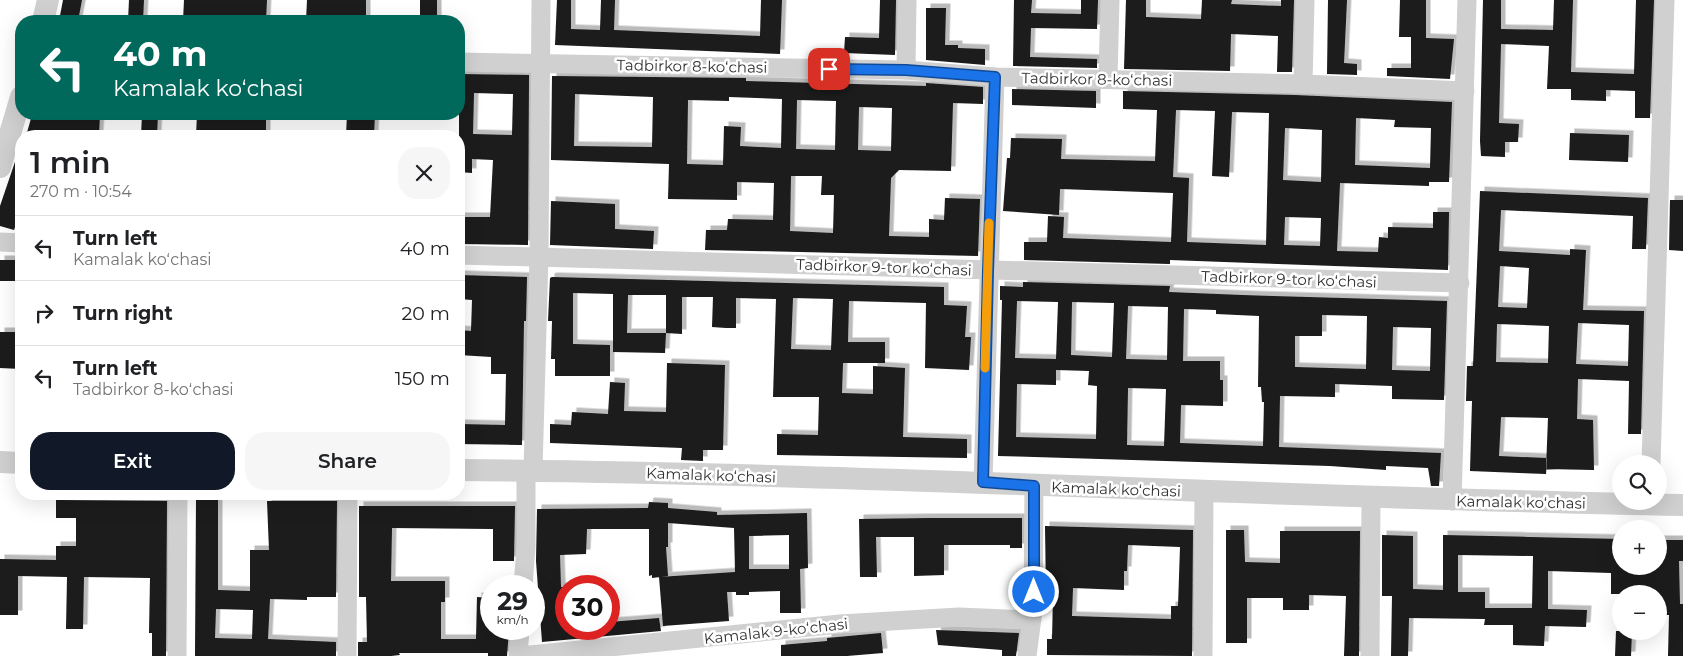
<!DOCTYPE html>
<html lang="en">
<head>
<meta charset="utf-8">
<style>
	body { margin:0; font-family:Montserrat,sans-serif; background:#f6f6f6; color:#202124; height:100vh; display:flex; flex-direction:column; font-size:19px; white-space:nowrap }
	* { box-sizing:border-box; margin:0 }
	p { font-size:16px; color:#757577 }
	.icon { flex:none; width:28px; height:28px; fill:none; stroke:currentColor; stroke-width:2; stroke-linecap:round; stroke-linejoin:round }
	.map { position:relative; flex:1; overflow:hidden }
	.sheet { position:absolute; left:15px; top:130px; width:450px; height:370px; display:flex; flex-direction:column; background:#fff; border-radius:20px; box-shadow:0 5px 20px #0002 }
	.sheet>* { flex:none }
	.top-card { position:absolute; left:15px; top:15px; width:450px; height:105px; border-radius:20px; box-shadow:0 5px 20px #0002; background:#00695c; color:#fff; overflow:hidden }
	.fabs { position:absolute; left:1612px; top:455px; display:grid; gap:10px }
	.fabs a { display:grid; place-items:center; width:55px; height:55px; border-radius:50%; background:#fff; box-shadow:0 5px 20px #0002; font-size:25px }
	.speed { position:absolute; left:480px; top:575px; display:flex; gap:10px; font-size:25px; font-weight:700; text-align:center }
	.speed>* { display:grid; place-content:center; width:65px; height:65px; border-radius:50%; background:#fff; box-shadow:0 5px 20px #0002; line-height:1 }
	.speed small { font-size:12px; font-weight:400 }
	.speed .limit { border:8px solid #d22; background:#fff; color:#111 }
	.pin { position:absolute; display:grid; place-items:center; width:42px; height:42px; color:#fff; margin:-21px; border-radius:10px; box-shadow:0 2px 8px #0006 }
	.me { position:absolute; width:55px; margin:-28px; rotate:0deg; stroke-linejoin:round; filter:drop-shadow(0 0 4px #0008) }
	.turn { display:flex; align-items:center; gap:18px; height:105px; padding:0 15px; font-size:22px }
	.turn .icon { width:65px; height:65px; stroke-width:2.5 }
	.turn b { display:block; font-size:35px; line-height:42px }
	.round { display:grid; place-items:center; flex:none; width:52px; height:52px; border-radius:20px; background:#f6f6f6 }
	.head { display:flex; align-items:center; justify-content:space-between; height:85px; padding:0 15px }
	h1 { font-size:30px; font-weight:600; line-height:38px }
	.action { display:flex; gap:10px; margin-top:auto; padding:10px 15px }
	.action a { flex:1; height:58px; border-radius:20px; background:#111827; color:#fff; font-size:20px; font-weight:600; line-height:58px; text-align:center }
	.action a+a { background:#f6f6f6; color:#202124 }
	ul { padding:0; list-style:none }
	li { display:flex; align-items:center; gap:15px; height:65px; padding:0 15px; border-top:1px solid #e0e0e0 }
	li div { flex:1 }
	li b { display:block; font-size:19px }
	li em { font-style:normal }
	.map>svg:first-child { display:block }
</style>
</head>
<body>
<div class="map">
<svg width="1683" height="656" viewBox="0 0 1683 656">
	<defs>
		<filter id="shadow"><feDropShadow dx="4.5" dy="-4.5" stdDeviation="0" flood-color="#0004"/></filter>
	</defs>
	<rect width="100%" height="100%" fill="#fff"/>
	<g fill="#1a1a1a" fill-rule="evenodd" filter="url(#shadow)">
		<polygon points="63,0 82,0 78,21 59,21"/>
		<polygon points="129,0 144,0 143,21 128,21"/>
		<polygon points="184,0 267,0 266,21 183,21"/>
		<polygon points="307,0 366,0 366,21 306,21"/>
		<rect x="420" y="0" width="17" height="21"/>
		<polygon points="557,0 571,0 571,29 600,30 601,0 615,0 614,30 760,36 761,0 782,0 780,54 555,45"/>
		<polygon points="880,0 896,0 895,55 844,53 845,37 879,38"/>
		<polygon points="1014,0 1032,0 1031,13 1081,14 1081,0 1098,0 1097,29 1031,28 1030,57 1097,59 1097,68 1013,66"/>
		<polygon points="1126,0 1146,0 1146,17 1201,19 1202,0 1232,0 1231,4 1281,6 1281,0 1294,0 1292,72 1277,72 1278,36 1231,34 1230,71 1124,69"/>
		<polygon points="1328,0 1347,0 1344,63 1357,64 1357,75 1327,74"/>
		<polygon points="1400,0 1426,0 1426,38 1454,39 1450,79 1387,76 1387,68 1411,68 1411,37 1399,37"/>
		<polygon points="1483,0 1501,0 1501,29 1553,30 1554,0 1573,0 1571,72 1634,74 1636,0 1654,0 1650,118 1635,118 1635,91 1606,90 1606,101 1571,100 1571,89 1547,89 1549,46 1501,44 1499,123 1519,124 1518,142 1505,142 1505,157 1481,156 1480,141"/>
		<polygon points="926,8 946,8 945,45 958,45 958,48 985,49 985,65 926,60"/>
		<path d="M459,74L529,75L528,245L459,244V217H490L493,160L472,159V173L459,172ZM474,93L513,94L512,135L473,134Z"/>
		<path d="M552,76L746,78V81L926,86V83L983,87V104L953,103L951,171L899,170L891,178L889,236L929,237V219L944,220L945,198L980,199L978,256L705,250L706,230H727L728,219L773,220L774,183L737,182V200L668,199L669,164L551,160ZM575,94L653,97L652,147L574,146ZM729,97L782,99L781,148L740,146L741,127L724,126L723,165L687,164L688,100L729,101ZM797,100L836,101L835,150L796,149ZM859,107L892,108L891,151L858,150ZM791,176H822L821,195H834L833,233L790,231Z"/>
		<polygon points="1012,89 1096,91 1096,108 1012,105"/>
		<path d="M1123,91L1295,95L1452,102L1449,182H1429V186L1340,183L1337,251L1378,252L1379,237L1388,238V227L1433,228V212H1449L1448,270L1170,260V264L1024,260V242H1047L1048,216L1064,217L1063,238L1171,242L1173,193L1060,189L1059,215L1003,211L1007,158H1010L1011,138L1062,139L1061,159L1155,161L1157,110L1123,109ZM1176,110L1215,111L1212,176L1229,177L1232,112L1269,113L1266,245L1187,242L1189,178L1173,177ZM1356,118L1395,120L1394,127L1431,128L1430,168L1355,165ZM1285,128L1322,130L1321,182L1283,180ZM1285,217L1321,218L1320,246L1284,245Z"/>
		<polygon points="68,114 100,114 99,136 26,136 32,115 68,116"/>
		<polygon points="142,114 158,114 157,136 141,136"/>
		<polygon points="197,114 266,114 266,136 196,136"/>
		<polygon points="347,114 375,114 374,136 346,136"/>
		<polygon points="1570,133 1629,135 1628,162 1569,160"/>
		<polygon points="19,150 21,150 21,210 14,230 0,226 0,206"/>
		<path d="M1480,191L1648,198L1646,249H1632L1633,216L1501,210L1499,251L1570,255V249L1586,250L1583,310L1644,311L1641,434H1628L1629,381L1578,379L1577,419L1593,420L1594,470L1546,469L1548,418L1501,417L1499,456L1547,458L1546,474L1470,471L1472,401H1466L1467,366H1473ZM1500,266L1529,268L1527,308L1498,307ZM1578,323L1629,325L1628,366L1576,364ZM1497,324L1549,326L1548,363L1496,362Z"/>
		<polygon points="1670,200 1683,200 1683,251 1669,250"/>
		<polygon points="551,201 615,204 615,229 654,231 653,249 550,245"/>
		<rect x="0" y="260" width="21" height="21"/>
		<polygon points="459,275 527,277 526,321 524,321 522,445 459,444 459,424 505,425 506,374 491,374 491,357 459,355 459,330 471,331 472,300 459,299"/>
		<path d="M552,277L944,287V305L967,306L965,337H971L969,370L925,368L926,303L849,301L848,342H885V363H843L842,393L873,394V366L905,368L903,437L967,439V458L777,455V434L818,435L819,397H773L776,299L736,298V328H726L712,327L713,297H682V334L666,333L665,353L613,352V294L573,293V344L610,345V376H555V359H551L552,321H548L550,278ZM628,295H666V333H627ZM793,298L833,299L831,350L791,349Z"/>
		<path d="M1023,282L1170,286L1169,292L1242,295L1447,301L1444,400L1392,399V386L1335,384V397L1280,396L1279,447L1441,453L1439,486H1431L1428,468L1386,466V470L1330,466L998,456L1002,300H1000V286L1023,287ZM1017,301L1058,302L1056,359L1015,358ZM1072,302L1114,303L1112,357L1071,355ZM1128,306L1168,307L1167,360L1126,359ZM1184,309L1216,310V314L1259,316L1258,387H1261L1262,402H1264L1263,446L1180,443L1181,405L1223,406V380H1220V361H1183ZM1322,315L1367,316L1366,369L1295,367V336H1322ZM1393,327L1431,328L1430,371L1392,370ZM1056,370L1089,371L1088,385L1097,386L1096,439L1016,437L1017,384L1056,385ZM1128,388L1166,389L1164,446L1127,445Z"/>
		<polygon points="0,332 21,332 21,369 0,368"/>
		<polygon points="667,363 725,365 723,450 703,450 703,461 681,460 682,448 550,443 550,424 571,425 572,412 608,414 610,382 625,383 624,411 666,412"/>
		<path d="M196,499H218V590L250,591V550H269L267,501H337L336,597H307V600L270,599L268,639L336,642V656H195ZM216,609L253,610L252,639L215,638Z"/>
		<polygon points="56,500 167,501 166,656 152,656 152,633 149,633 150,578 84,577 83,629 66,629 67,577 18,576 18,615 0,615 0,559 56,560 56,546 76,546 76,518 56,518"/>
		<path d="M649,502L668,503V508L717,512V515L807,513L808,568L800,569L801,613H780V591L749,592V595H736V592H727L729,621L663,626L659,577L735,572L734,528L668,523V547H666L668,576L652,578V575L649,576V529H587L586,554L560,555L561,587H566V629H609V622L659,618L661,631L542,642L536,561L537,509L648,508ZM789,535V569H749V536Z"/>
		<polygon points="359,506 515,506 514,561 493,561 493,529 392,528 391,581 445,581 445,602 441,602 441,639 476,639 477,597 491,598 491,629 509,629 507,656 488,656 488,653 399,653 400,655 391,656 358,656 358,642 367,642 366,597 359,597"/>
		<polygon points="930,518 1022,518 1022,548 1010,548 1010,545 944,545 944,575 914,576 914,537 876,537 877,577 860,577 859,519"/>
		<path d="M1045,526L1193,530L1192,656L1047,655V639H1052L1053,595H1046ZM1128,545L1180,547L1178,606H1171V619L1072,616L1073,588L1124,590V571H1127Z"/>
		<polygon points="1226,530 1244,530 1245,562 1280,563 1280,531 1360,531 1359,656 1344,656 1346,596 1309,595 1309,610 1283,610 1283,598 1247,598 1247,643 1226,643"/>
		<path d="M1382,535L1413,536V589L1443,590V535L1621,539V566H1659V540H1683V561H1679L1680,604H1683V656H1668L1669,615H1659V594H1611V573L1548,571V609L1587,610L1586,627L1545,626L1544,646L1513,645V625H1484L1485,619L1409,618L1408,656H1391L1392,596H1382ZM1458,555L1533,556L1532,608H1485V615V592H1458Z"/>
		<polygon points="936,630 1019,633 1016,656 1002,656 1002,650 938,645"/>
		<polygon points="1616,631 1632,631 1631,656 1615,656"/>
		<polygon points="881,633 883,653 847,656 781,656 781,645 827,641 827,638"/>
	</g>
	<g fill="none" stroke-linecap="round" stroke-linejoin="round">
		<g stroke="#d0d0d0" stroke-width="19">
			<polyline points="459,62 906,70 995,77 1303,84 1465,91"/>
			<polyline points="906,70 907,0"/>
			<polyline points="1108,78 1110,0"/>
			<polyline points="1303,84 1305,0"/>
			<polyline points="0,242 21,243"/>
			<polyline points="459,255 1460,283"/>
			<polyline points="1651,464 1665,0"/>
			<polyline points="533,470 539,256 541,0"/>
			<polyline points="983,482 995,77"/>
			<polyline points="1452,501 1467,0"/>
			<polyline points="523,586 526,547 526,470"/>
			<polyline points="177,656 178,494"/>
			<polyline points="347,656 348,494"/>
			<polyline points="518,656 520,629"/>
			<polyline points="520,656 840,624 959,617 1032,620"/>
			<polyline points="1027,656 1033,610 1034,486"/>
			<polyline points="1203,656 1204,492"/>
			<polyline points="1370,656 1371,498"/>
		</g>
		<g stroke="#d0d0d0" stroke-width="22">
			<polyline points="43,21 48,0"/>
			<polyline points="0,167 21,97"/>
			<polyline points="0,462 21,463"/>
			<path d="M459,470C867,473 1275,498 1683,505"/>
		</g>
	</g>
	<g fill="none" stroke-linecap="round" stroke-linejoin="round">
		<defs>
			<polyline id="route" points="829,69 906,70 995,77 988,271 983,482 1034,486 1034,592"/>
		</defs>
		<use href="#route" stroke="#114b97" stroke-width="12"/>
		<use href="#route" stroke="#1a73e8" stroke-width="9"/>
		<polyline stroke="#f59e0b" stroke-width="9" points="985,368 989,223"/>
	</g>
	<g text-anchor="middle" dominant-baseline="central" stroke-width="5" stroke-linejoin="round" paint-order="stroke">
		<g font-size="15" fill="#333" stroke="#fff">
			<text transform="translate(692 66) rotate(1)">Tadbirkor 8-koʻchasi</text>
			<text transform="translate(1097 79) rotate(1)">Tadbirkor 8-koʻchasi</text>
			<text transform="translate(884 267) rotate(2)">Tadbirkor 9-tor koʻchasi</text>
			<text transform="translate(1289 279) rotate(2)">Tadbirkor 9-tor koʻchasi</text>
			<text transform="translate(711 475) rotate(2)">Kamalak koʻchasi</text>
			<text transform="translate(1116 489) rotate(2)">Kamalak koʻchasi</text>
			<text transform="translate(1521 502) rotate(1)">Kamalak koʻchasi</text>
			<text transform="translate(776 631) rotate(-6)">Kamalak 9-koʻchasi</text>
		</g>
	</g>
</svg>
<div class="fabs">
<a><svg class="icon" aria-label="search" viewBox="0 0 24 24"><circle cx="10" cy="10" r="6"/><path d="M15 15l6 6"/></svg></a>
<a>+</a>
<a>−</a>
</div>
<div class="speed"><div>29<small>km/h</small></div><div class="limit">30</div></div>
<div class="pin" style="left:829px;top:69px;background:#d93025"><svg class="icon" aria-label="arrive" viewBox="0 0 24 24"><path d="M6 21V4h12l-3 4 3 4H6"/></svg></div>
<svg class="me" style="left:1034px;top:592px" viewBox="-20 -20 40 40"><circle r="17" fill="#1a73e8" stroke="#fff" stroke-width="3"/><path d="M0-11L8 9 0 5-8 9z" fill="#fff"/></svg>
<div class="top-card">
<div class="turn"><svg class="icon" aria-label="left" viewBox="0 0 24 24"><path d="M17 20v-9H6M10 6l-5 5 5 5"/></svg><div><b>40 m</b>Kamalak koʻchasi</div></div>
</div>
<section class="sheet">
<div class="head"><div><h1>1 min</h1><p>270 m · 10:54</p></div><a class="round"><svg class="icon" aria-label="close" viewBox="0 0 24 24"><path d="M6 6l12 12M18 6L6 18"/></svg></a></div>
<ul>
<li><svg class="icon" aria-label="left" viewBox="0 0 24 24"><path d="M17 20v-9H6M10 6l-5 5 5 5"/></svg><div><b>Turn left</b><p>Kamalak koʻchasi</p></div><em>40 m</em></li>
<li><svg class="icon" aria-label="right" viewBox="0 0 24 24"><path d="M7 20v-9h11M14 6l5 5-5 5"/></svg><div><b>Turn right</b></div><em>20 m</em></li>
<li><svg class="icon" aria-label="left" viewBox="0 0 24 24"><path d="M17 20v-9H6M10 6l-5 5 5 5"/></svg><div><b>Turn left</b><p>Tadbirkor 8-koʻchasi</p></div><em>150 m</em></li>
</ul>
<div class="action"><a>Exit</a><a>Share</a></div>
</section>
</div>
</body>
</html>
